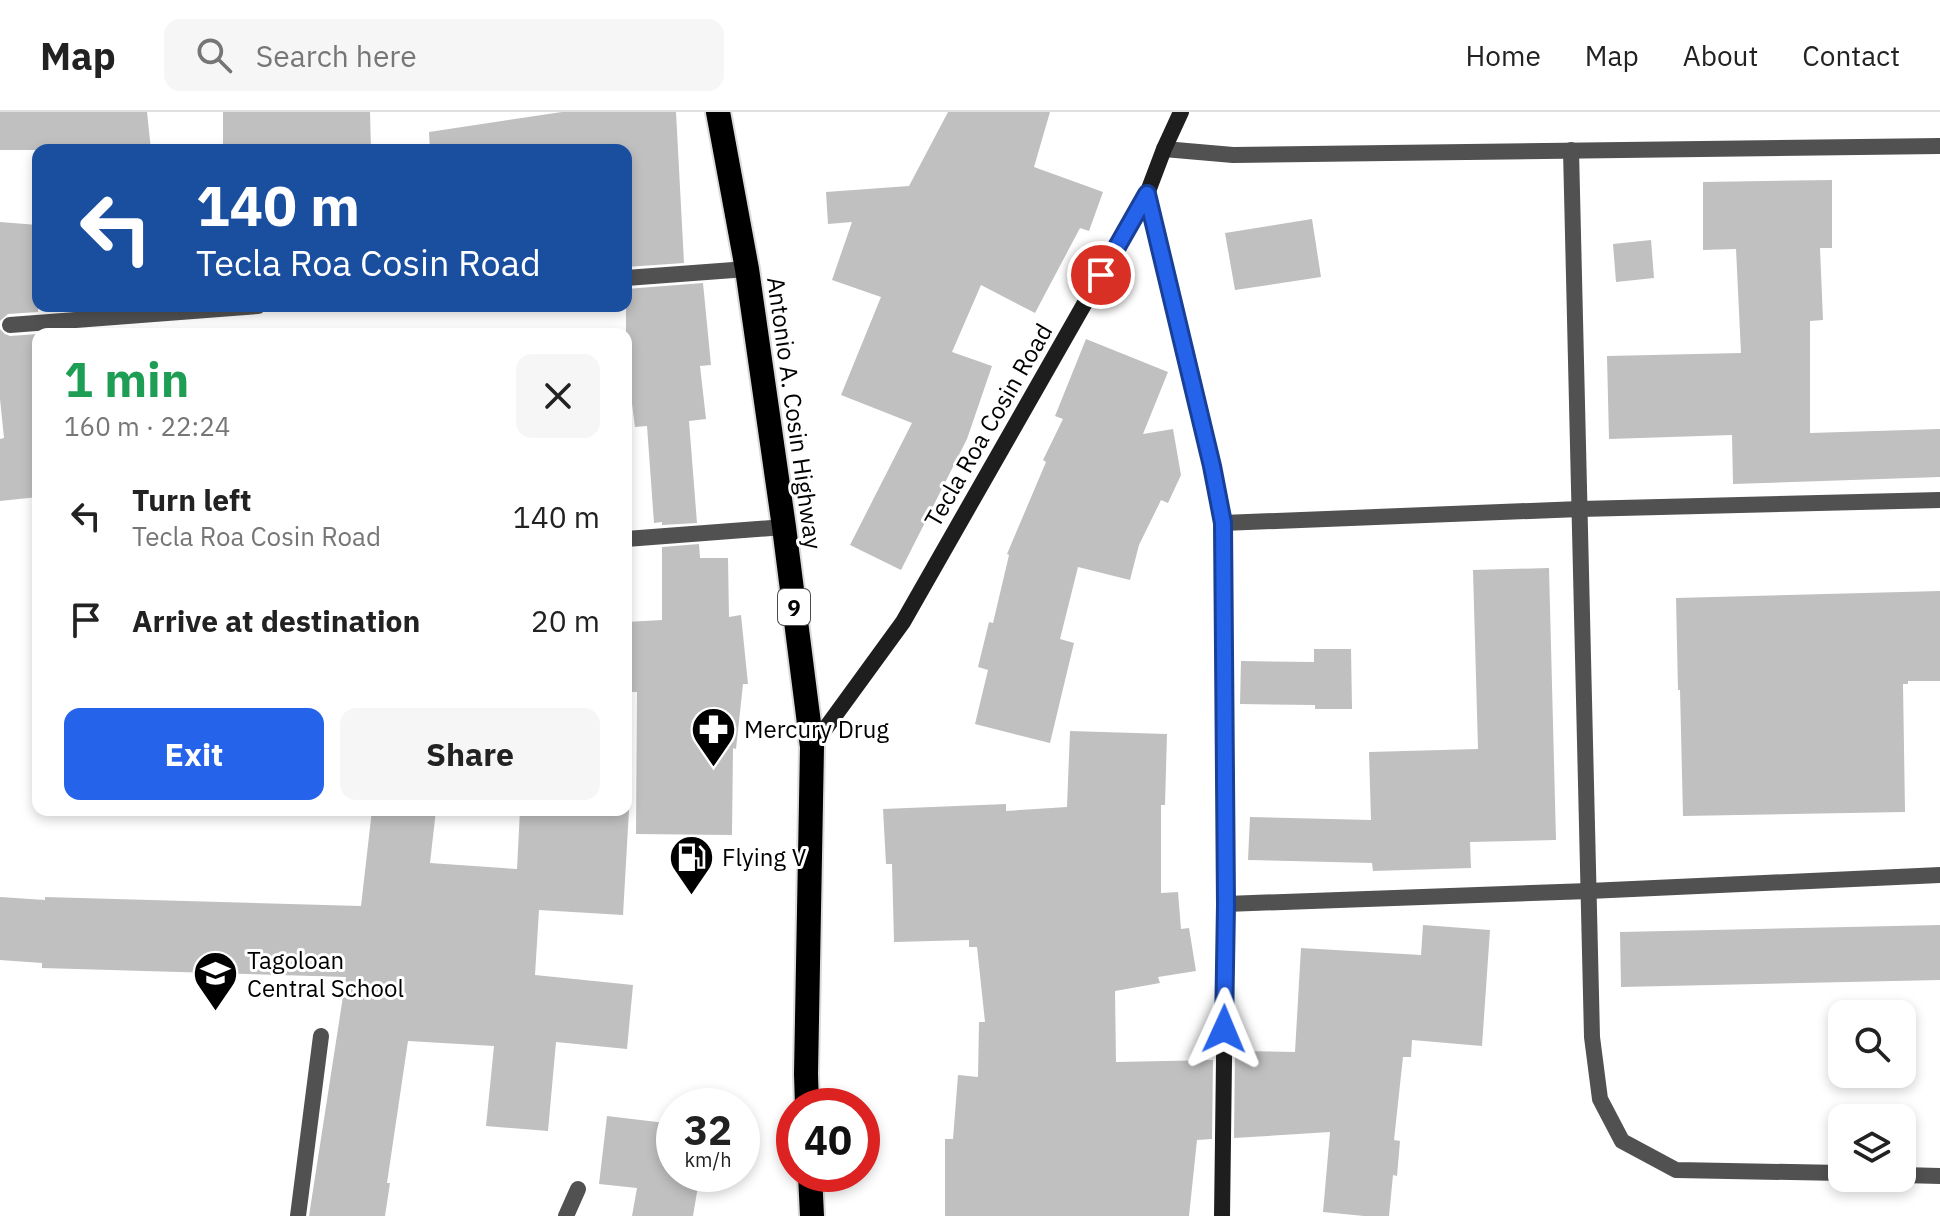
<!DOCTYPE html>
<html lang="en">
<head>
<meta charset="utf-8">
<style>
	body { margin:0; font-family:"IBM Plex Sans",sans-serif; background:#f6f6f6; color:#222; height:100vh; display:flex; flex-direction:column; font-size:30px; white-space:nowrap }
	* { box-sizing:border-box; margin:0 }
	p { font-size:26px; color:#767676 }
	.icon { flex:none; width:44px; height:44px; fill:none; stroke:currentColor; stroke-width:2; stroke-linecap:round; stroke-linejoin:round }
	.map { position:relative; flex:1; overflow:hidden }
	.panel { position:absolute; left:32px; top:216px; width:600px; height:488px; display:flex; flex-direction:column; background:#fff; border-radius:16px; box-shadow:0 4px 12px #0003 }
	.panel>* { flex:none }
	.banner { position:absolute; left:32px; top:32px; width:600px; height:168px; border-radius:16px; box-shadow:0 4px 12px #0003; background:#1a4fa0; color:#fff; overflow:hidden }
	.fabs { position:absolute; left:1828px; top:888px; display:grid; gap:16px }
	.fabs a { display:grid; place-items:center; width:88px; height:88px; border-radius:16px; background:#fff; box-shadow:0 4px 12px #0003; font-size:40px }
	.speed { position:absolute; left:656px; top:976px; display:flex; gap:16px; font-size:40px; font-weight:700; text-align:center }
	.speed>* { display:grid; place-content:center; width:104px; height:104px; border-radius:50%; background:#fff; box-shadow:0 4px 12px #0003; line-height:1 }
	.speed small { font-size:20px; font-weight:400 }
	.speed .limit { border:12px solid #d22; background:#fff; color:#111 }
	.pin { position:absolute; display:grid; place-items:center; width:68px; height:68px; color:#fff; margin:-34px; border:4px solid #fff; border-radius:50%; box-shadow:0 2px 8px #0007 }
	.me { position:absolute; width:88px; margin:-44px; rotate:1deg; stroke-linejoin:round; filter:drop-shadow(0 0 6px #0008) }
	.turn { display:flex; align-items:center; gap:28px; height:168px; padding:0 32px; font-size:36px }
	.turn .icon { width:104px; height:104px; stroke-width:2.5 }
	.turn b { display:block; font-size:56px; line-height:68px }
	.round { display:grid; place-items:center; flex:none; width:84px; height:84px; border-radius:16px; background:#f6f6f6 }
	.head { display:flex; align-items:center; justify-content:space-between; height:136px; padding:0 32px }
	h1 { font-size:48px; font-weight:700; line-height:60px; color:#1e9e55 }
	.button { display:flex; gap:16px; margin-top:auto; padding:16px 32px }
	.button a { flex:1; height:92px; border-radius:16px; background:#2563eb; color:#fff; font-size:32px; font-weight:700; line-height:92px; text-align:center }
	.button a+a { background:#f6f6f6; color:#222 }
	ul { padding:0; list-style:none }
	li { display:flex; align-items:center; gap:24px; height:104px; padding:0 32px }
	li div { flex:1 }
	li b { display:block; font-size:30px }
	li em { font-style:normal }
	header { display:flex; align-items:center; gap:48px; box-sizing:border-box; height:112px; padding:0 40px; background:#fff; border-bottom:2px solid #e0e0e0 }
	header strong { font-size:38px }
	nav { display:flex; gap:44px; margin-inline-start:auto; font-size:28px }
	.search { width:560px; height:72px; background:#f6f6f6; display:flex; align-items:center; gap:20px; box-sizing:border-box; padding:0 28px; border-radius:16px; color:#767676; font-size:30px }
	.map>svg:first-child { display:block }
</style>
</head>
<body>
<header>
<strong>Map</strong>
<div class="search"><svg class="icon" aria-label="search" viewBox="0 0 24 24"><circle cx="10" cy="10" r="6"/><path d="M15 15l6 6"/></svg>Search here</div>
<nav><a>Home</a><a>Map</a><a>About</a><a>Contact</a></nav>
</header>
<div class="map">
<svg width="1940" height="1104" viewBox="0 0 1940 1104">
	<rect width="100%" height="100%" fill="#fff"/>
	<g fill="#c0c0c0">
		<polygon points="0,0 147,0 151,38 0,38"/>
		<polygon points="223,0 370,0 371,38 223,38"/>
		<polygon points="562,0 676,0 684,151 626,155 626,38 430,38 429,20"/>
		<polygon points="948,0 1050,0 1034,55 1103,80 1089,119 1080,116 1035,201 981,173 952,240 992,254 967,327 901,458 850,433 912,311 841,283 881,185 832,168 852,110 828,112 826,80 909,74"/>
		<polygon points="1832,68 1832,136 1820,136 1823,208 1810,209 1810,321 1940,317 1940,365 1733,372 1732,323 1609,327 1607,244 1741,241 1736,137 1703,138 1703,70"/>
		<polygon points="1312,107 1321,165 1235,178 1225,121"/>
		<polygon points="0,110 38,113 38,200 8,202 0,209"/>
		<polygon points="1651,128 1654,166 1616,170 1613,132"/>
		<polygon points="703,171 711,253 700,254 706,307 689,309 697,411 662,413 662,410 654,411 647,314 635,315 626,245 626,177"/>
		<polygon points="0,217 5,222 10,224 38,222 38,385 0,389 0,327 4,326 0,287"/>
		<polygon points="1086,227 1168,260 1143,322 1173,317 1181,363 1168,391 1161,388 1139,433 1130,468 1078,455 1060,527 1074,531 1050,631 975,612 988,558 978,555 989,510 993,511 1009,443 1007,442 1046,350 1043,348 1063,307 1055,304"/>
		<polygon points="699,432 700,446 728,446 729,505 741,503 748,572 743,572 736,637 733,636 732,723 636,722 637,580 626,580 626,510 662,508 662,435"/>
		<polygon points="1549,456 1556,728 1470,730 1471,756 1373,759 1372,751 1248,748 1250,705 1371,708 1369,640 1478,637 1473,458"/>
		<polygon points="1940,479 1940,569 1908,569 1908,572 1903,572 1905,700 1683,704 1680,578 1678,578 1676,486"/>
		<polygon points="1314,537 1351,537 1352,597 1315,597 1315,593 1240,592 1241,549 1314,550"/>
		<polygon points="1070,619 1167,622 1165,693 1161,693 1161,781 1178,780 1181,817 1189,816 1196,859 1158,865 1160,871 1115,879 1116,950 1213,948 1212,1027 1197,1028 1189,1104 945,1104 945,1027 953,1027 958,963 978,965 979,910 985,910 977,835 969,835 969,828 894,830 892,752 886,752 883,697 1006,692 1006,699 1067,695"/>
		<polygon points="372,698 436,698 430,751 517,757 520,698 629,698 623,803 539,798 535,863 633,873 627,937 556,930 548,1019 486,1014 494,934 408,929 387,1071 390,1071 385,1104 309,1104 346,865 42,856 42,851 0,848 0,785 45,788 45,785 361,794"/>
		<polygon points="1423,813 1490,818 1482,934 1412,928 1411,945 1403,945 1394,1028 1400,1029 1397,1064 1393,1063 1389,1104 1364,1104 1323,1100 1330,1020 1234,1026 1235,939 1295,940 1301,836 1421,843"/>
		<polygon points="1940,813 1940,868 1621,875 1620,820"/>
		<polygon points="607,1004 674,1012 674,1062 700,1062 693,1104 632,1104 637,1076 599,1072"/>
	</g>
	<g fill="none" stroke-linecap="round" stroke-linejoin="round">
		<defs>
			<g id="highway">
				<polyline points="718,0 747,157 784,415 812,635 806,962 807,994"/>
				<polyline points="810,1062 812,1104"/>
			</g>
		</defs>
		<use href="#highway" stroke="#dbdbdb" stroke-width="28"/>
		<g stroke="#515151" stroke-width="16">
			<polyline points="1164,37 1233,43 1940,34"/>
			<polyline points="1571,38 1592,925 1600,987 1622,1029 1676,1058 1842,1061"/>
			<polyline points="1223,411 1580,397 1940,388"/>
			<polyline points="1226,792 1589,779 1940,763"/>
			<polyline points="1902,1063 1940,1064"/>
			<polyline points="298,1104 321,924"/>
			<polyline points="566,1104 578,1077"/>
		</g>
		<g stroke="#515151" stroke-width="16">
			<polyline points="626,166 747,157"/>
			<polyline points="10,213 258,194"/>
			<polyline points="626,427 784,415"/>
		</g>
		<g stroke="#1e1e1e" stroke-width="16">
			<polyline points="1147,82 1212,354 1223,411 1226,792 1222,1104"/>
			<polyline points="812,635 903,510 1147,82 1164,37 1181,0"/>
		</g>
		<use href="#highway" stroke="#000" stroke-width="24"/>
	</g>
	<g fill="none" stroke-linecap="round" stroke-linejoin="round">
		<defs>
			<polyline id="route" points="1101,163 1147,82 1212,354 1223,411 1226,792 1224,917"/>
		</defs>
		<use href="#route" stroke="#184099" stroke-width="20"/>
		<use href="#route" stroke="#2563eb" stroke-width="14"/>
	</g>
	<defs>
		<symbol id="pharmacy-pin" viewBox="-11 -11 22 30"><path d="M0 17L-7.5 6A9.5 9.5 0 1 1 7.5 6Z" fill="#000" stroke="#fff"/><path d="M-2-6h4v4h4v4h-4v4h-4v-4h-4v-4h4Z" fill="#fff"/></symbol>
		<symbol id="fuel-pin" viewBox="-11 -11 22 30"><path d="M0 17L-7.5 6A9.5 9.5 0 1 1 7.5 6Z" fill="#000" stroke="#fff"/><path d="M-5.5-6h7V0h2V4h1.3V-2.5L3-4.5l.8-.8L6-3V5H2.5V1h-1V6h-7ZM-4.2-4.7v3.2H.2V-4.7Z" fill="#fff"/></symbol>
		<symbol id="school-pin" viewBox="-11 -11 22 30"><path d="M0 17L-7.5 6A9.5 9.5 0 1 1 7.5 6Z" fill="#000" stroke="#fff"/><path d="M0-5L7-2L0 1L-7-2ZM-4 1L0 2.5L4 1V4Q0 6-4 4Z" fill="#fff"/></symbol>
	</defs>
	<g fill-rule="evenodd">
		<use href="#pharmacy-pin" x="688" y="592" width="51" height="69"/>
		<use href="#fuel-pin" x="666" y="720" width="51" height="69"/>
		<use href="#school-pin" x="190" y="836" width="51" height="69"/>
	</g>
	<g text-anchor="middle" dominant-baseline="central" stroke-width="6" stroke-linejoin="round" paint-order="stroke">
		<rect fill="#fff" stroke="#4c4c4c" stroke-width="2" x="778" y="477" width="32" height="36" rx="6"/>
		<g font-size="22" font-weight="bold" fill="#000">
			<text x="794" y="495">9</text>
		</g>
		<g font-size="24" fill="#000" stroke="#fff">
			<text transform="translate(795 301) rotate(82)">Antonio A. Cosin Highway</text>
			<text transform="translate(988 313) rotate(-60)">Tecla Roa Cosin Road</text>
		</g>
		<g font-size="24" fill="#000" stroke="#fff" text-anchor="start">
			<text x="744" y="617">Mercury Drug</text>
			<text x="722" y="745">Flying V</text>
			<text x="247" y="848">Tagoloan<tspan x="247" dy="28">Central School</tspan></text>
		</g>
	</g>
</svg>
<div class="fabs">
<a><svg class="icon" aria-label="search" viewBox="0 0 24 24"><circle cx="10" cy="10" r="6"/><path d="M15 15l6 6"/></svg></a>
<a><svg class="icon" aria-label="layers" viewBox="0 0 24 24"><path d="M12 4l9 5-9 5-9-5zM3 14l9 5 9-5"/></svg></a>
</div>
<div class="speed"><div>32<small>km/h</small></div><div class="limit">40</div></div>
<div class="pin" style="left:1101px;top:163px;background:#d93025"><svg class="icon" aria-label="arrive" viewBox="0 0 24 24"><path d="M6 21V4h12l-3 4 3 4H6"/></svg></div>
<svg class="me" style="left:1224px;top:917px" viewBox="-20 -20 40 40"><path d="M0-17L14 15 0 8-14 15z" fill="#2563eb" stroke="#fff" stroke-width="4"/></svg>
<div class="banner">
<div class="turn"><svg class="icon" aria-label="left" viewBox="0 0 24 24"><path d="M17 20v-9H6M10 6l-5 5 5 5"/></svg><div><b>140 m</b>Tecla Roa Cosin Road</div></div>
</div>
<section class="panel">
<div class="head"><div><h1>1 min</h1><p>160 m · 22:24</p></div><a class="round"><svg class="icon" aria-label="close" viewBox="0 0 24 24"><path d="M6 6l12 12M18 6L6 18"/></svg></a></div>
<ul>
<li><svg class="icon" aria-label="left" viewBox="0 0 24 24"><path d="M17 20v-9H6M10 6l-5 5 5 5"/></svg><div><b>Turn left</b><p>Tecla Roa Cosin Road</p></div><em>140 m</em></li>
<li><svg class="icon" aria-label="arrive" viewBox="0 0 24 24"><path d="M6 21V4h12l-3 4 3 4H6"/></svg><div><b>Arrive at destination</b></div><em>20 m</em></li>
</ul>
<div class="button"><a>Exit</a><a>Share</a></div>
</section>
</div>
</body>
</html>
